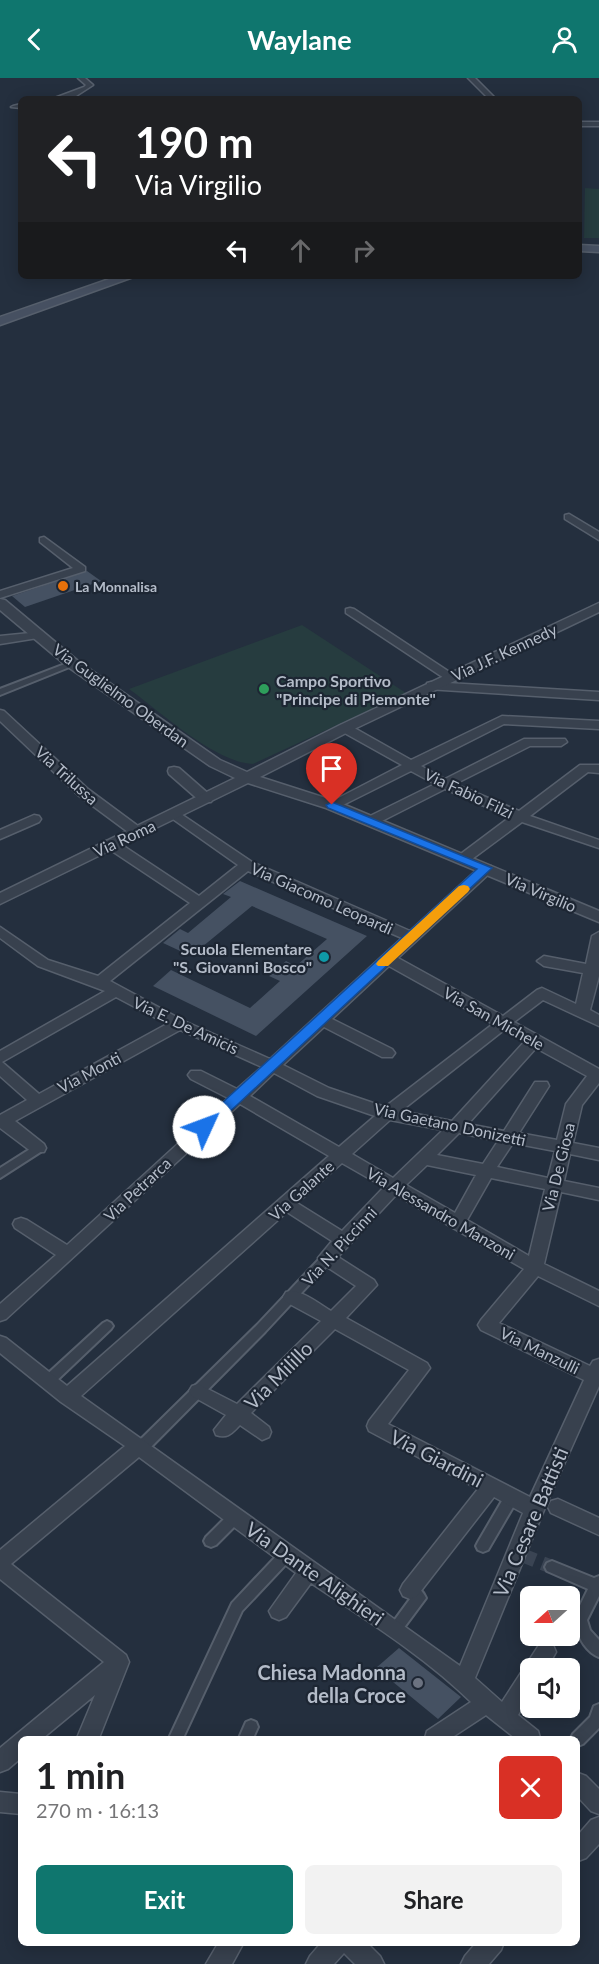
<!DOCTYPE html>
<html lang="en">
<head>
<meta charset="utf-8">
<style>
	body { margin:0; font-family:Lato,sans-serif; background:#f2f2f2; color:#202124; height:100vh; display:flex; flex-direction:column; font-size:22px; white-space:nowrap }
	* { box-sizing:border-box; margin:0 }
	p { font-size:20px; color:#757577 }
	.icon { flex:none; width:33px; height:33px; fill:none; stroke:currentColor; stroke-width:2; stroke-linecap:round; stroke-linejoin:round }
	.map { position:relative; flex:1; overflow:hidden }
	.details { position:absolute; left:18px; top:1658px; width:562px; height:210px; display:flex; flex-direction:column; background:#fff; border-radius:9px; box-shadow:0 3px 15px #0003 }
	.details>* { flex:none }
	.hud { position:absolute; left:18px; top:18px; width:564px; height:183px; border-radius:9px; box-shadow:0 3px 15px #0003; background:#202124; color:#fff; overflow:hidden }
	.needle { width:39px; rotate:249deg }
	.tools { position:absolute; left:520px; top:1508px; display:grid; gap:12px }
	.tools a { display:grid; place-items:center; width:60px; height:60px; border-radius:9px; background:#fff; box-shadow:0 3px 15px #0003; font-size:30px }
	.pin { position:absolute; display:grid; place-items:center; width:51px; height:51px; color:#fff; margin:-62px -26px; border-radius:50% 50% 50% 0; rotate:-45deg; box-shadow:0 0 6px #0007 }
	.pin .icon { rotate:45deg }
	.me { position:absolute; width:66px; margin:-33px; rotate:47deg; stroke-linejoin:round; filter:drop-shadow(0 0 4px #0008) }
	.turn { display:flex; align-items:center; gap:21px; height:126px; padding:0 18px; font-size:27px }
	.turn .icon { width:78px; height:78px; stroke-width:2.5 }
	.turn b { display:block; font-size:42px; line-height:51px }
	.lanes { display:flex; align-items:center; height:57px; padding:0 18px; background:#0003; justify-content:center; gap:30px; direction:ltr }
	.lanes .off { opacity:.35 }
	.round { display:grid; place-items:center; flex:none; width:63px; height:63px; border-radius:9px; background:#f2f2f2 }
	.head { display:flex; align-items:center; justify-content:space-between; height:102px; padding:0 18px }
	h1 { font-size:36px; font-weight:700; line-height:45px }
	.primary-button { display:flex; gap:12px; margin-top:auto; padding:12px 18px }
	.primary-button a { flex:1; height:69px; border-radius:9px; background:#0f766e; color:#fff; font-size:24px; font-weight:700; line-height:69px; text-align:center }
	.primary-button a+a { background:#f2f2f2; color:#202124 }
	header { display:flex; justify-content:space-between; align-items:center; height:78px; padding:0 18px; background:#0f766e; color:#fff; font-size:27px; font-weight:700 }
	.map>svg:first-child { display:block }
</style>
</head>
<body>
<header><svg class="icon" aria-label="back" viewBox="0 0 24 24"><path d="M15 5l-7 7 7 7"/></svg>Waylane<svg class="icon" aria-label="person" viewBox="0 0 24 24"><circle cx="12" cy="8" r="4"/><path d="M4 21q1-7 8-7t8 7"/></svg></header>
<div class="map">
<svg width="599" height="1886" viewBox="0 0 599 1886">
	<rect width="100%" height="100%" fill="#242f3e"/>
	<g fill="#263c3f">
		<polygon points="585,110 599,111 599,160 584,160"/>
		<path d="M302,547L406,615L253,686C214,684 161,634 129,611Z"/>
	</g>
	<g fill="#455162">
		<polygon points="87,493 101,503 25,529 12,518"/>
		<polygon points="240,803 367,858 256,958 153,908 171,892 250,930 280,903 269,898 286,883 296,888 327,861 252,828 191,878 163,865 180,851 188,855 231,819 223,816"/>
		<polygon points="399,1570 461,1619 438,1641 376,1590"/>
	</g>
	<g fill="none" stroke-linecap="round" stroke-linejoin="round">
		<polyline stroke="#3a4453" stroke-width="14" stroke-dasharray="14 8" stroke-linecap="butt" points="522,1477 552,1489"/>
		<defs>
			<g id="pedestrian">
				<polygon points="70,584 73,584 77,586 0,617 0,611"/>
				<polygon points="38,1066 42,1067 44,1070 42,1073 0,1100 0,1090"/>
				<polygon points="327,1176 331,1177 333,1180 331,1183 265,1254 152,1368 139,1373 134,1372 132,1368 134,1364 142,1360 257,1247 323,1177"/>
				<polygon points="107,1243 111,1245 113,1248 111,1251 51,1308 47,1309 43,1308 41,1304 43,1300 103,1245"/>
				<polygon points="511,1414 516,1416 518,1420 516,1424 488,1472 483,1474 478,1472 476,1468 478,1464 506,1416"/>
				<polygon points="235,1433 240,1435 242,1439 240,1443 216,1467 211,1469 206,1467 204,1463 206,1459 230,1435"/>
				<polygon points="286,1471 291,1473 293,1477 291,1481 242,1533 183,1660 169,1660 232,1525 281,1473"/>
				<path d="M552,1483L594,1500L599,1498V1518L587,1542L590,1552L599,1562V1579C585,1574 577,1556 573,1542L588,1511L547,1493L545,1489L547,1485Z"/>
				<path d="M410,1506C417,1508 423,1513 426,1520L400,1555L395,1557L390,1555L388,1551L410,1521L403,1512L405,1508Z"/>
				<polygon points="599,1626 599,1650 583,1666 578,1668 578,1660 571,1660 573,1656 590,1639 594,1628"/>
				<polygon points="251,1642 256,1644 258,1649 253,1660 239,1660 246,1644"/>
			</g>
			<g id="minor">
				<polygon points="78,0 85,0 93,7 76,18 52,21 84,9 86,7"/>
				<polygon points="468,0 475,0 496,21 489,21"/>
				<polygon points="21,26 21,30 11,29 13,28"/>
				<rect x="579" y="44" width="20" height="4"/>
				<polygon points="569,436 599,454 599,462 565,441 565,437"/>
				<polygon points="44,459 85,489 85,493 0,520 0,513 73,490 40,464 40,460"/>
				<polygon points="350,530 354,531 457,599 451,603 447,602 346,535 346,531"/>
				<polygon points="40,554 44,555 44,559 0,566 0,558"/>
				<polygon points="431,604 599,614 599,622 427,611 427,605"/>
				<polygon points="0,632 4,633 88,711 142,751 144,754 142,757 132,757 78,717 0,643"/>
				<polygon points="502,638 599,643 599,651 504,646 421,688 445,701 524,661 565,661 567,664 561,668 530,668 455,706 519,733 580,687 599,687 599,695 588,694 530,738 599,762 599,770 522,744 468,784 458,784 456,781 458,778 510,739 445,711 376,746 366,746 364,743 366,740 435,706 411,693 337,730 327,730 325,727 402,687 341,653 339,650 341,647 349,647 411,682"/>
				<polygon points="174,689 179,690 211,718 213,721 211,724 201,724 169,696 168,693 169,690"/>
				<path d="M175,732L252,784L410,853L481,788H491L493,791L491,794L398,880L503,938L537,912L542,910L576,926L583,895L544,888L537,883L544,878L586,886L592,858L599,854V898L590,932L599,937V948L543,922L514,944L599,991V1005L582,1027L573,1065L599,1070V1082L570,1076L564,1103L599,1110V1122L561,1114L544,1186L599,1213V1228L538,1198L499,1245L590,1288L593,1283L599,1281V1308L549,1420L475,1600L502,1624L539,1567L546,1565L553,1567L556,1574L547,1590H531V1615L518,1637L538,1653L540,1660H515L486,1637L451,1660H425L427,1653L471,1624C424,1578 366,1542 311,1505L286,1539L279,1542L272,1539L269,1533L296,1495L139,1379L11,1486L126,1577L129,1584L99,1660H77L95,1617L43,1660H21V1680L8,1691L0,1694V1670L104,1584L0,1501V1472L125,1368L61,1324L0,1275V1258L6,1260L67,1308L329,1078L240,1026L6,1241L0,1243V1226L56,1177L15,1150L13,1146L15,1142L21,1140L27,1142L67,1167L228,1020L191,1001L188,997L191,993H201L237,1011L262,989L180,952L15,1043L44,1066L46,1070L44,1074H32L0,1050V1037L27,1022L0,998V973L105,913L38,888L0,860V849L48,882L98,898L190,825L106,769L104,766L106,763H116L199,818L238,787L170,739L168,736ZM248,793L402,860L270,981L184,943L110,903ZM389,888L493,946L385,1029L329,1010L283,987L324,949L382,979H392L395,975L392,971L332,941ZM116,919L167,946L39,1016L2,984ZM504,952L525,963L452,1043L401,1033ZM536,970L587,998L566,1026L557,1062L519,1055L549,1008L547,1004H535L504,1053L468,1046ZM274,995L317,1018L375,1038L339,1069L250,1018ZM390,1042L443,1052L393,1100L352,1076ZM459,1055L498,1063L483,1086L437,1077ZM513,1065L555,1073L548,1100L497,1089ZM342,1085L384,1109L342,1153L297,1125ZM427,1087L476,1097L455,1135L406,1107ZM491,1100L545,1111L529,1178L467,1142ZM396,1117L524,1191L481,1242L478,1247L481,1252L584,1302L530,1419L388,1346L430,1290L427,1285L346,1240L377,1207L374,1202L338,1179ZM287,1134L332,1163L318,1180L321,1185L356,1208L331,1233C319,1226 300,1210 286,1214L283,1219L286,1224L321,1243L237,1326L198,1306L192,1308L189,1313L192,1318L226,1337L214,1352L216,1357C228,1361 232,1355 240,1347L262,1362L269,1359L271,1354L269,1349L251,1335L335,1251L409,1292L369,1343L367,1348L369,1353L478,1411L403,1506L400,1512L403,1518L410,1521L417,1518L494,1419L523,1435L460,1588L81,1318Z"/>
				<polygon points="34,737 39,738 41,741 39,744 0,761 0,752"/>
				<polygon points="558,1421 599,1440 599,1457 551,1435 548,1429 551,1423"/>
				<polygon points="578,1695 586,1698 599,1711 599,1736 591,1733 578,1719"/>
				<polygon points="0,1714 21,1716 21,1736 0,1734"/>
				<polygon points="599,1739 599,1766 586,1780 578,1783 578,1757 591,1742"/>
				<polygon points="219,1864 244,1864 232,1886 206,1886"/>
				<polygon points="322,1864 366,1864 380,1878 384,1886 355,1886 344,1875 334,1886 306,1886 310,1878"/>
				<polygon points="477,1864 504,1864 501,1872 489,1886 461,1886 465,1878"/>
			</g>
			<polygon id="tertiary" points="0,521 5,522 78,583 220,682 247,694 340,647 599,525 599,534 350,653 260,699 338,724 599,833 599,844 326,730 248,705 0,826 0,815 235,700 210,688 68,589 0,532"/>
			<g id="secondary">
				<polygon points="579,167 599,168 599,174 579,173"/>
				<polygon points="118,198 136,198 0,247 0,239"/>
			</g>
		</defs>
		<use href="#pedestrian" stroke="#565f6c" stroke-width="4"/>
		<use href="#minor" stroke="#565f6c" stroke-width="3"/>
		<use href="#tertiary" stroke="#565f6c" stroke-width="3"/>
		<use href="#secondary" stroke="#565f6c" stroke-width="3"/>
		<use href="#pedestrian" fill="#38414e" fill-rule="evenodd"/>
		<use href="#minor" fill="#38414e" fill-rule="evenodd"/>
		<use href="#tertiary" fill="#38414e" fill-rule="evenodd"/>
		<use href="#secondary" fill="#465061" fill-rule="evenodd"/>
	</g>
	<polygon fill="#1a73e8" stroke="#114b97" stroke-width="1.5" points="332,724 492,790 209,1053 199,1053 197,1049 199,1046 477,791 328,730 326,727"/>
	<polygon fill="#f59e0b" points="464,807 468,808 470,811 468,814 388,888 378,888 376,886 378,883 459,808"/>
	<circle fill="#e8710a" stroke="#1d2633" stroke-width="2" cx="63" cy="508" r="6"/>
	<circle fill="#2e9e5b" stroke="#1d2633" stroke-width="2" cx="264" cy="611" r="6"/>
	<circle fill="#0f9aa8" stroke="#1d2633" stroke-width="2" cx="324" cy="879" r="6"/>
	<circle fill="#6b7280" stroke="#1d2633" stroke-width="2" cx="418" cy="1605" r="6"/>
	<g text-anchor="middle" dominant-baseline="central" stroke-width="4.5" stroke-linejoin="round" paint-order="stroke">
		<g font-size="14" font-weight="bold" fill="#b4bcc9" stroke="#1d2633" text-anchor="start">
			<text x="75" y="508">La Monnalisa</text>
		</g>
		<g font-size="16" fill="#b4bcc9" stroke="#1d2633">
			<text transform="translate(504 574) rotate(-25)">Via J.F. Kennedy</text>
			<text transform="translate(121 617) rotate(36)">Via Guglielmo Oberdan</text>
			<text transform="translate(67 697) rotate(42)">Via Trilussa</text>
			<text transform="translate(469 715) rotate(25)">Via Fabio Filzi</text>
			<text transform="translate(124 760) rotate(-25)">Via Roma</text>
			<text transform="translate(541 814) rotate(23)">Via Virgilio</text>
			<text transform="translate(322 820) rotate(24)">Via Giacomo Leopardi</text>
			<text transform="translate(494 940) rotate(29)">Via San Michele</text>
			<text transform="translate(186 947) rotate(25)">Via E. De Amicis</text>
			<text transform="translate(89 994) rotate(-28)">Via Monti</text>
			<text transform="translate(450 1046) rotate(12)">Via Gaetano Donizetti</text>
			<text transform="translate(558 1089) rotate(-76)">Via De Giosa</text>
			<text transform="translate(137 1111) rotate(-43)">Via Petrarca</text>
			<text transform="translate(301 1112) rotate(-42)">Via Galante</text>
			<text transform="translate(441 1135) rotate(30)">Via Alessandro Manzoni</text>
			<text transform="translate(339 1168) rotate(-47)">Via N. Piccinni</text>
			<text transform="translate(540 1272) rotate(26)">Via Manzulli</text>
		</g>
		<g font-size="16" font-weight="bold" fill="#b4bcc9" stroke="#1d2633" text-anchor="start">
			<text x="276" y="602">Campo Sportivo<tspan x="276" dy="18">"Principe di Piemonte"</tspan></text>
			<text x="312" y="870" text-anchor="end">Scuola Elementare<tspan x="312" dy="18">"S. Giovanni Bosco"</tspan></text>
		</g>
		<g font-size="20" fill="#b4bcc9" stroke="#1d2633">
			<text transform="translate(278 1297) rotate(-45)">Via Milillo</text>
			<text transform="translate(437 1380) rotate(27)">Via Giardini</text>
			<text transform="translate(530 1444) rotate(-67)">Via Cesare Battisti</text>
			<text transform="translate(315 1495) rotate(35)">Via Dante Alighieri</text>
		</g>
		<g font-size="20" font-weight="bold" fill="#b4bcc9" stroke="#1d2633" text-anchor="end">
			<text x="406" y="1594">Chiesa Madonna<tspan x="406" dy="23">della Croce</tspan></text>
		</g>
	</g>
</svg>
<div class="tools">
<a><svg class="needle" viewBox="-14 -14 28 28"><path d="M0-13l5 13h-10z" fill="#e53935"/><path d="M0 13l5-13h-10z" fill="#757577"/></svg></a>
<a><svg class="icon" aria-label="sound" viewBox="0 0 24 24"><path d="M4 9h4l5-4v14l-5-4H4zM17 9q2 3 0 6"/></svg></a>
</div>
<div class="pin" style="left:332px;top:727px;background:#d93025"><svg class="icon" aria-label="arrive" viewBox="0 0 24 24"><path d="M6 21V4h12l-3 4 3 4H6"/></svg></div>
<svg class="me" style="left:204px;top:1049px" viewBox="-20 -20 40 40"><circle r="19" fill="#fff"/><path d="M0-13L10 11 0 6-10 11z" fill="#1a73e8"/></svg>
<div class="hud">
<div class="turn"><svg class="icon" aria-label="left" viewBox="0 0 24 24"><path d="M17 20v-9H6M10 6l-5 5 5 5"/></svg><div><b>190 m</b>Via Virgilio</div></div>
<div class="lanes"><svg class="icon" aria-label="left" viewBox="0 0 24 24"><path d="M17 20v-9H6M10 6l-5 5 5 5"/></svg><svg class="icon off" aria-label="ahead" viewBox="0 0 24 24"><path d="M12 20V5M6 11l6-6 6 6"/></svg><svg class="icon off" aria-label="right" viewBox="0 0 24 24"><path d="M7 20v-9h11M14 6l5 5-5 5"/></svg></div>
</div>
<section class="details">
<div class="head"><div><h1>1 min</h1><p>270 m · 16:13</p></div><a class="round" style="background:#d93025;color:#fff"><svg class="icon" aria-label="close" viewBox="0 0 24 24"><path d="M6 6l12 12M18 6L6 18"/></svg></a></div>
<div class="primary-button"><a>Exit</a><a>Share</a></div>
</section>
</div>
</body>
</html>
